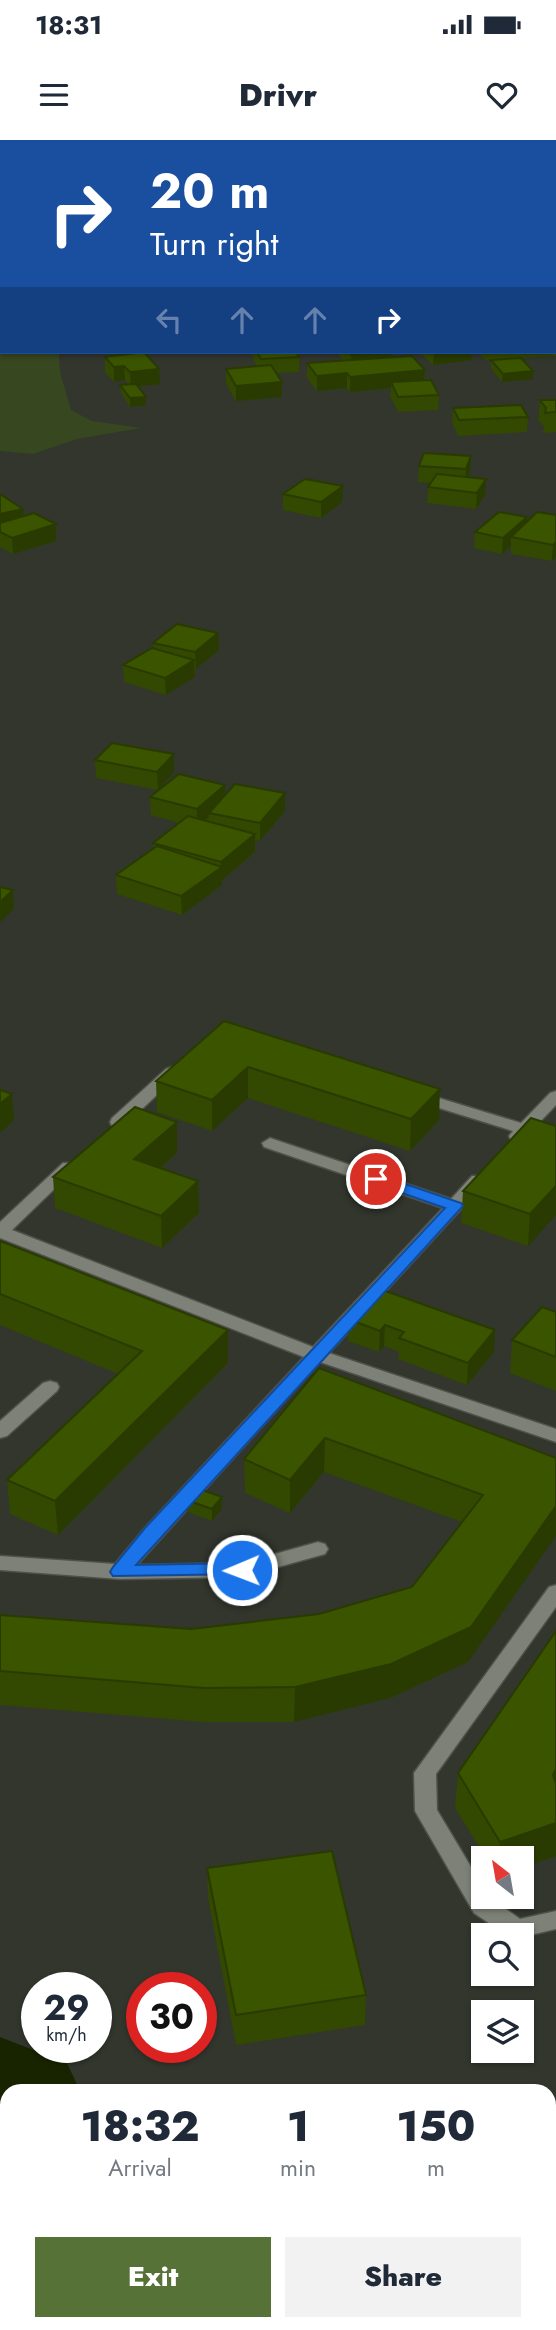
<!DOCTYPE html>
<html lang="en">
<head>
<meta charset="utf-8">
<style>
	body { margin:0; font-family:Jost,sans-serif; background:#f2f2f3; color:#1f2937; height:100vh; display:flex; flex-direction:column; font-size:26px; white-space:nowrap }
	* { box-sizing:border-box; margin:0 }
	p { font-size:23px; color:#747a83 }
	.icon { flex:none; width:38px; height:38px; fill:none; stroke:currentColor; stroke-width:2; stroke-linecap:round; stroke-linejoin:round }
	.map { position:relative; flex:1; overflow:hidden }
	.drawer { position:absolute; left:0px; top:1944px; width:556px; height:247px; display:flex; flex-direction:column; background:#fff; border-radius:21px 21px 0 0; box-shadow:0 2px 5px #0004 }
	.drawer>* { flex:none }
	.banner { position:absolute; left:0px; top:0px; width:556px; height:214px; box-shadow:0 2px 5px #0004; background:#1a4fa0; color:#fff; overflow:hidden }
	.needle { width:46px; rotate:329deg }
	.buttons { position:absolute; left:471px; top:1706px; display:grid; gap:14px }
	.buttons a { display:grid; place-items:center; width:63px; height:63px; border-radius:0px; background:#fff; box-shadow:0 2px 5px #0004; font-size:35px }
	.speed { position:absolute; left:21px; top:1832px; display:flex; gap:14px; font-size:35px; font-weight:700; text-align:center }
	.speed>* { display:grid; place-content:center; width:91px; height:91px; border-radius:50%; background:#fff; box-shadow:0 2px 5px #0004; line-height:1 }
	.speed small { font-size:18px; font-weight:400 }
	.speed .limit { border:10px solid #d22; background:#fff; color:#111 }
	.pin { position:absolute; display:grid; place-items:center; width:60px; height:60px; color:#fff; margin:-30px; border:4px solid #fff; border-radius:50%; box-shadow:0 2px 7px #0007 }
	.me { position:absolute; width:77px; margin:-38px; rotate:269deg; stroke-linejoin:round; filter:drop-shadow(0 0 5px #0008) }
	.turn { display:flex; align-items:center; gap:24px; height:147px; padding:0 35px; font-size:32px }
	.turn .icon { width:91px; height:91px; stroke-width:2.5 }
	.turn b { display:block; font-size:49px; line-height:60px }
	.lanes { display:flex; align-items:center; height:66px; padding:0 35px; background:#0003; justify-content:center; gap:35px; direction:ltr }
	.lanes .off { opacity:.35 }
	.eta { display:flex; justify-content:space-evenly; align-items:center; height:119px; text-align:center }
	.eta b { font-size:42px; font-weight:800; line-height:49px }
	.button { display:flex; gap:14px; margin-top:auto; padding:14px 35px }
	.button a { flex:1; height:80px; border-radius:0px; background:#567236; color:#fff; font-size:28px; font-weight:800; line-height:80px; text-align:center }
	.button a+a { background:#f2f2f3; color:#1f2937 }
	.status { display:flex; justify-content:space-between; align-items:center; height:49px; padding:0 35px; background:#fff; direction:ltr }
	.status svg { height:19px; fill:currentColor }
	header { display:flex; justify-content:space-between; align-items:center; height:91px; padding:0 35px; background:#fff; font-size:32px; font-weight:800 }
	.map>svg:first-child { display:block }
</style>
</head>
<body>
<div class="status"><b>18:31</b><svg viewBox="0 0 49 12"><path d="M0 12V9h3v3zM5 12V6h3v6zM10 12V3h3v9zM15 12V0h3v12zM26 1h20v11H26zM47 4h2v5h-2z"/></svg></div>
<header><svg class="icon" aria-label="menu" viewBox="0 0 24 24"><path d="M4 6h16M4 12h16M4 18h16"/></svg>Drivr<svg class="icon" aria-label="heart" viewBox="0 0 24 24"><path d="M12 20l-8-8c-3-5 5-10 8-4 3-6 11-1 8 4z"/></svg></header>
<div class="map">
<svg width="556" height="2190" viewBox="0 0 556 2190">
	<rect width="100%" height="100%" fill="#32362d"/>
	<polygon fill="#37471f" points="0,197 2,212 51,212 59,214 60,232 71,270 92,281 141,288 77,299 33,314 0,311"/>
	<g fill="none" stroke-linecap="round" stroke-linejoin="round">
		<g fill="#182400" fill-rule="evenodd">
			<polygon points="0,1897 67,1923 80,1951 7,1951 7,1981 0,1978"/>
			<polygon points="550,2071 556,2073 556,2164 550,2162"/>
		</g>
		<defs>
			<g id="minor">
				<polygon points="172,927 178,929 180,932 178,935 124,986 112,986 110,982 112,978 166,929"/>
				<polygon points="416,951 521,983 550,953 556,951 556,965 535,987 556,994 556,1004 527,995 523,1000 511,1000 509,996 513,991 410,959 408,956 410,953"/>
				<polygon points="270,998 451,1059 472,1036 484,1036 487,1040 484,1044 329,1213 556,1289 556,1302 320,1222 137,1425 242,1423 318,1402 325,1404 328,1409 325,1414 242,1437 120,1439 0,1430 0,1416 115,1424 145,1388 304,1217 0,1098 0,1082 63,1023 75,1023 77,1027 12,1090 313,1207 443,1068 264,1007 262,1003"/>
				<polygon points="50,1241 57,1243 59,1247 57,1251 7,1296 0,1298 0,1281 43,1243"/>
				<polygon points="556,1445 556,1467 436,1634 437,1670 483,1747 483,1757 489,1757 520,1779 556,1771 556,1789 522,1797 508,1796 474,1773 415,1671 414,1633 549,1447"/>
			</g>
		</defs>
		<use href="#minor" stroke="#4e5149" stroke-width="3"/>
		<use href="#minor" fill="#7d8177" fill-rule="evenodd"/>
	</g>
	<g fill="#334800">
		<polygon points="555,198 556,199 556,216 521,218 533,231 533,239 502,242 491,228 491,220 512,219 486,220 477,212 555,212"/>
		<polygon points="144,212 160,244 138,246 146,257 146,265 130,267 121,253 120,245 128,244 125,240 114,242 105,232 105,217"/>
		<polygon points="253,212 300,212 299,232 276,233 282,242 282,257 236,261 226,244 226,229 257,227 253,219"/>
		<polygon points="339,212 392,212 391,218 425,230 425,240 439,255 438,270 398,272 390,256 391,248 350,252 347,248 317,251 307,238 307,223 344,221 339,215"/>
		<polygon points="419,212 472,212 471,220 433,225"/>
		<polygon points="540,260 556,260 556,292 543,293 544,287 538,280"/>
		<polygon points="453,268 528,277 527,292 458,296 452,283"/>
		<polygon points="471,316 470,332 468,337 485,355 476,369 427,363 428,347 431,343 418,342 419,326"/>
		<polygon points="0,354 23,369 23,376 56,384 56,401 13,414 0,407"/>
		<polygon points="283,354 342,362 321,378 283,370"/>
		<polygon points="556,375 552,421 511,414 511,406 502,414 474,408 475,392 527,377 527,382"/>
		<polygon points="218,493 219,510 195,529 195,537 166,555 124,542 123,525 154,508 153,503"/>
		<polygon points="95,620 174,632 158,650 96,638"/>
		<polygon points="225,645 225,655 285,653 285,671 260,701 255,700 255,712 222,740 222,745 182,775 117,754 116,735 154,708 153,703 179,683 151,675 150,657"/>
		<polygon points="224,881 439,980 410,1011 248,958 212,991 157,972 156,941"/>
		<polygon points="177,982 177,1013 161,1028 198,1041 199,1073 162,1108 55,1068 53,1037"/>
		<polygon points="556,986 528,1106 461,1083 463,1051"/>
		<polygon points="0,1101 228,1190 228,1223 58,1395 10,1374 7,1340 118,1234 0,1185"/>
		<polygon points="377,1148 494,1212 467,1245 398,1219 399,1212 384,1206 379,1212 348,1201 348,1179"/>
		<polygon points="556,1172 556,1251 510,1233 512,1200"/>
		<polygon points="319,1228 556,1318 468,1522 390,1558 294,1582 205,1582 0,1565 0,1475 191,1489 319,1474 412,1447 462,1382 324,1332 290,1373 245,1353 244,1319"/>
		<polygon points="187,1360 222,1369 212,1381 187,1372"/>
		<polygon points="556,1491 556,1716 522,1728 522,1718 486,1718 455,1668 458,1633"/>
		<polygon points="207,1728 366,1855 365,1885 236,1905 208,1758"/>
	</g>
	<g fill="#293b00">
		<polygon points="384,212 392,212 391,226 351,229 351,215"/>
		<polygon points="434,212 472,212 471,220 433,225"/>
		<polygon points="124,226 125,240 114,242 114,227"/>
		<polygon points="159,229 160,244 131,247 130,232"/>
		<polygon points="425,230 424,245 391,242 391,248 350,252 350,237"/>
		<polygon points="533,231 533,239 502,242 503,234"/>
		<polygon points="347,233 347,248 317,251 317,236"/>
		<polygon points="282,242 282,257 236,261 236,246"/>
		<polygon points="146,257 146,265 130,267 130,258"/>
		<polygon points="471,316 470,332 465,345 466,329"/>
		<polygon points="486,339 485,355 476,369 477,353"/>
		<polygon points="343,346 342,362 321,378 321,362"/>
		<polygon points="23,369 24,385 0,391 0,374"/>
		<polygon points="527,377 526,394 511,397 511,406 502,414 503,398"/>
		<polygon points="56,384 56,401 13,414 12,398"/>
		<polygon points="556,402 556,417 552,421 553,405"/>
		<polygon points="218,493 219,510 196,529 195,512"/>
		<polygon points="194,520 195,537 166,555 165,538"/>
		<polygon points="174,614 174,632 158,650 157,632"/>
		<polygon points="225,645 225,664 209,673 209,677 197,687 197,669"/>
		<polygon points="285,653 285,671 260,701 260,683"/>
		<polygon points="255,694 255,712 222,740 222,745 182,775 181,756 221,727 221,722"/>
		<polygon points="13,750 14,769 0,782 0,762"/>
		<polygon points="248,927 248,958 212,991 212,960"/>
		<polygon points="440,949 439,980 410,1011 411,979"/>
		<polygon points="12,954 14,980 0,993 0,964"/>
		<polygon points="177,982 177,1013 136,1050 134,1019"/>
		<polygon points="198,1041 199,1073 162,1108 161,1076"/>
		<polygon points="556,1046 556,1075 528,1106 530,1074"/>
		<polygon points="385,1185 384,1206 379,1212 380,1191"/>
		<polygon points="228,1190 228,1223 58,1395 55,1361"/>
		<polygon points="495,1190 494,1212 467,1245 468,1223"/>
		<polygon points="325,1298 324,1332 290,1373 290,1340"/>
		<polygon points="222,1357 222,1369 212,1381 212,1369"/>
		<polygon points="556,1366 556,1396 468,1522 390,1558 294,1582 295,1547"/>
		<polygon points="556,1629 556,1659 553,1635"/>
		<polygon points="556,1683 556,1716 522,1728 522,1718 498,1718 500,1702"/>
	</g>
	<g fill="#3b5400" stroke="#293b00" stroke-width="2">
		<polygon points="144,212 159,229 130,232 124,226 114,227 105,217"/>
		<polygon points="257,212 296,212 299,217 261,219"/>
		<polygon points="349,212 384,212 351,215"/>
		<polygon points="412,216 425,230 350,237 347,233 317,236 307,223"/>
		<polygon points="521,218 533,231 503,234 491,220"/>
		<polygon points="271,225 282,242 236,246 226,229"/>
		<polygon points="431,240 439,255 398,257 391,242"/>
		<polygon points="136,244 146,257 130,258 120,245"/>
		<polygon points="540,260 556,260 556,272 545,273 546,268"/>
		<polygon points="521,265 528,277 459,280 453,268"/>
		<polygon points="424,313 471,316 466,329 419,326"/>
		<polygon points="437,334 486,339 477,353 428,347"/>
		<polygon points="305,339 343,346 321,362 283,354"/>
		<polygon points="0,354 23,369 0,374"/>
		<polygon points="499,372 527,377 503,398 475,392"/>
		<polygon points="537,372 556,375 556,402 553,405 511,397"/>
		<polygon points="34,373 56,384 12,398 0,392 0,383"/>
		<polygon points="177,484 218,493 195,512 153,503"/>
		<polygon points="152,508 194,520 165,538 123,525"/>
		<polygon points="112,603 174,614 157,632 95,620"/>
		<polygon points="179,634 225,645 197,669 150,657"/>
		<polygon points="235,644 285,653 260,683 209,673"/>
		<polygon points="188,676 255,694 221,722 153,703"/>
		<polygon points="157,706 222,727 181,756 116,735"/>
		<polygon points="0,747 13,750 0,762"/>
		<polygon points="224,881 440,949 411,979 248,927 212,960 156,941"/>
		<polygon points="0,950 12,954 0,964"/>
		<polygon points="135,967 177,982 134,1019 198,1041 161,1076 53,1037"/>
		<polygon points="531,978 556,986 556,1046 530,1074 463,1051"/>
		<polygon points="0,1101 228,1190 55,1361 7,1340 142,1211 0,1154"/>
		<polygon points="377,1148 495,1190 468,1223 399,1198 404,1192 385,1185 380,1191 348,1179"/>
		<polygon points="542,1167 556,1172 556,1217 512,1200"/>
		<polygon points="319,1228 556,1318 556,1366 471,1487 391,1524 295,1547 204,1548 0,1531 0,1475 191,1489 319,1474 412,1447 483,1355 325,1298 290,1340 244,1319"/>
		<polygon points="197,1348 222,1357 212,1369 187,1360"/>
		<polygon points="556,1491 556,1629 553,1635 556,1644 556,1683 500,1702 458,1633"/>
		<polygon points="332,1711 366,1855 236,1875 207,1728"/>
		<polygon points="185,2184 284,2184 285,2190 133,2190"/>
	</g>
	<polygon fill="#1a73e8" stroke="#114b97" stroke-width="2" points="376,1034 461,1063 463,1066 136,1425 242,1423 248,1425 251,1430 248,1434 113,1436 110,1432 113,1427 145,1388 445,1068 370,1042 368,1039"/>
</svg>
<div class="buttons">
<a><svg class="needle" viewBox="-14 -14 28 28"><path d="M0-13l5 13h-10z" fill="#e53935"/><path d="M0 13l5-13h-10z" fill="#747a83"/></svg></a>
<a><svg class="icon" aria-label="search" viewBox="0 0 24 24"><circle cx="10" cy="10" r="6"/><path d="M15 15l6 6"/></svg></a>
<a><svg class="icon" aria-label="layers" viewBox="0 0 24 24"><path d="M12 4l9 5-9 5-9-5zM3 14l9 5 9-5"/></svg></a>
</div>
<div class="speed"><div>29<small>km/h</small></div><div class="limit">30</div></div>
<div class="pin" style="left:376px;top:1039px;background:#d93025"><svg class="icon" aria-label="arrive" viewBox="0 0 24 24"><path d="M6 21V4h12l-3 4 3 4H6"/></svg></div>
<svg class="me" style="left:242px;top:1430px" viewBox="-20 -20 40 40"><circle r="17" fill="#1a73e8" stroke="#fff" stroke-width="3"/><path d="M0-11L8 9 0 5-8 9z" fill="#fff"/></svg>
<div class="banner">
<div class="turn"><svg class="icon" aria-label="right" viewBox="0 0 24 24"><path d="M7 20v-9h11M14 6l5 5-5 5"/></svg><div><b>20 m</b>Turn right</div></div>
<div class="lanes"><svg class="icon off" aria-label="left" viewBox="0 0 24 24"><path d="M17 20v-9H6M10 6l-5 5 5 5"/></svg><svg class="icon off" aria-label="ahead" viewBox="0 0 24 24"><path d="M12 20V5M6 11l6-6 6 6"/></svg><svg class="icon off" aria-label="ahead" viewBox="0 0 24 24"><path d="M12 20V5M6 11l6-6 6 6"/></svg><svg class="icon" aria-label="right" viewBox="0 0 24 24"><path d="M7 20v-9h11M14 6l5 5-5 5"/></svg></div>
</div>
<section class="drawer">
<div class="eta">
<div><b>18:32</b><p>Arrival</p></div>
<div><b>1</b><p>min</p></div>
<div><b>150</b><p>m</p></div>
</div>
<div class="button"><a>Exit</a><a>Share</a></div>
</section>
</div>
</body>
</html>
